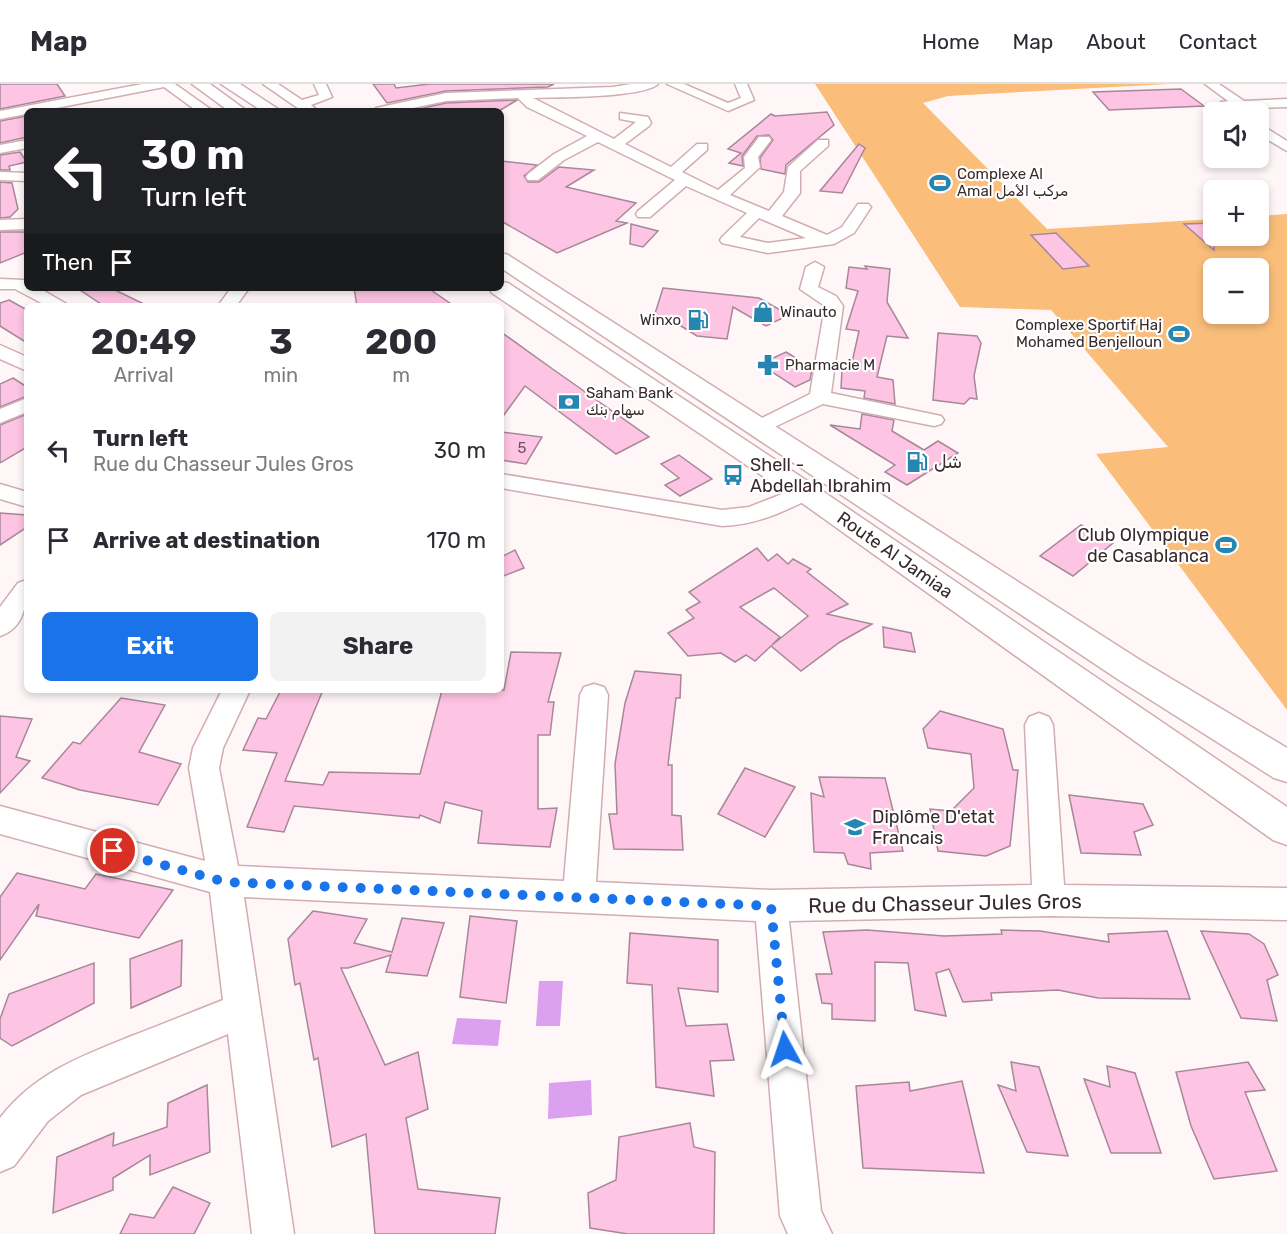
<!DOCTYPE html>
<html lang="en">
<head>
<meta charset="utf-8">
<style>
	body { margin:0; font-family:Rubik,"Noto Sans Arabic",sans-serif; background:#f2f2f3; color:#2b2b33; height:100vh; display:flex; flex-direction:column; font-size:22px; white-space:nowrap }
	* { box-sizing:border-box; margin:0 }
	p { font-size:20px; color:#7c7c81 }
	.icon { flex:none; width:33px; height:33px; fill:none; stroke:currentColor; stroke-width:2; stroke-linecap:round; stroke-linejoin:round }
	.map { position:relative; flex:1; overflow:hidden }
	.panel { position:absolute; left:24px; top:219px; width:480px; height:390px; display:flex; flex-direction:column; background:#fff; border-radius:9px; box-shadow:0 3px 9px #0003 }
	.panel>* { flex:none }
	.banner { position:absolute; left:24px; top:24px; width:480px; height:183px; border-radius:9px; box-shadow:0 3px 9px #0003; background:#202124; color:#fff; overflow:hidden }
	.tools { position:absolute; left:1203px; top:18px; display:grid; gap:12px }
	.tools a { display:grid; place-items:center; width:66px; height:66px; border-radius:9px; background:#fff; box-shadow:0 3px 9px #0003; font-size:30px }
	.pin { position:absolute; display:grid; place-items:center; width:51px; height:51px; color:#fff; margin:-26px; border:3px solid #fff; border-radius:50%; box-shadow:0 2px 6px #0007 }
	.me { position:absolute; width:66px; margin:-33px; rotate:355deg; stroke-linejoin:round; filter:drop-shadow(0 0 4px #0008) }
	.turn { display:flex; align-items:center; gap:21px; height:126px; padding:0 18px; font-size:27px }
	.turn .icon { width:78px; height:78px; stroke-width:2.5 }
	.turn b { display:block; font-size:42px; line-height:51px }
	.then { display:flex; align-items:center; height:57px; padding:0 18px; background:#0003; gap:12px; font-size:22px }
	.eta { display:flex; justify-content:space-evenly; align-items:center; height:102px; text-align:center }
	.eta b { font-size:36px; font-weight:700; line-height:42px }
	.cta { display:flex; gap:12px; margin-top:auto; padding:12px 18px }
	.cta a { flex:1; height:69px; border-radius:9px; background:#1a73e8; color:#fff; font-size:24px; font-weight:700; line-height:69px; text-align:center }
	.cta a+a { background:#f2f2f3; color:#2b2b33 }
	ul { padding:0; list-style:none }
	li { display:flex; align-items:center; gap:18px; height:90px; padding:0 18px }
	li div { flex:1 }
	li b { display:block; font-size:22px }
	li em { font-style:normal }
	header { display:flex; align-items:center; gap:36px; box-sizing:border-box; height:84px; padding:0 30px; background:#fff; border-bottom:2px solid #e1e1e2 }
	header strong { font-size:28px }
	nav { display:flex; gap:33px; margin-inline-start:auto; font-size:21px }
	.map>svg:first-child { display:block }
</style>
</head>
<body>
<header>
<strong>Map</strong>
<nav><a>Home</a><a>Map</a><a>About</a><a>Contact</a></nav>
</header>
<div class="map">
<svg width="1287" height="1150" viewBox="0 0 1287 1150">
	<rect width="100%" height="100%" fill="#fff7f7"/>
	<path fill="#fabe7a" fill-rule="evenodd" d="M815,0H1169L948,12L923,19L1047,145L1213,135L1214,152H1258L1259,132L1287,130V626L1096,370L1168,363L1051,226L960,223ZM1214,184H1258V230H1214Z"/>
	<g fill="#dba0f0">
		<polygon points="539,897 563,897 560,942 536,942"/>
		<polygon points="457,934 501,936 498,962 452,960"/>
		<polygon points="591,996 592,1031 548,1035 549,999"/>
	</g>
	<g fill="#fdc4e3" stroke="#a78899" stroke-width="1.5" fill-rule="evenodd">
		<polygon points="0,0 57,0 65,12 0,25"/>
		<polygon points="373,0 394,0 396,4 429,0 554,0 548,3 446,7 387,19"/>
		<polygon points="1181,5 1204,22 1109,26 1093,8"/>
		<polygon points="517,16 499,27 410,27 446,19"/>
		<polygon points="827,28 834,41 786,81 785,90 761,85 760,74 773,56 769,51 757,52 742,72 743,82 729,79 741,69 728,65 771,30 775,32"/>
		<polygon points="27,32 27,53 0,59 0,37"/>
		<polygon points="859,60 865,64 842,109 820,107"/>
		<polygon points="20,68 27,78 9,82 10,86 0,86 0,71"/>
		<polygon points="501,77 537,81 524,92 528,98 539,98 559,83 594,86 566,103 636,119 616,137 627,139 557,169 501,137"/>
		<polygon points="0,98 12,99 18,125 10,133 0,134"/>
		<polygon points="1214,139 1214,166 1184,140"/>
		<polygon points="631,140 658,147 643,163 630,160"/>
		<polygon points="0,148 27,148 27,168 0,179"/>
		<polygon points="1056,149 1089,182 1063,185 1031,151"/>
		<polygon points="865,182 890,185 887,218 908,254 887,252 877,293 893,296 895,320 864,314 865,307 841,304 842,286 850,287 859,247 846,245 858,207 846,204 849,183 867,185"/>
		<polygon points="77,204 111,204 148,222 104,222"/>
		<polygon points="354,204 428,204 454,222 357,222"/>
		<polygon points="663,204 759,214 789,231 766,242 733,223 727,255 697,252 673,237 653,236"/>
		<polygon points="9,216 27,226 27,259 0,242 0,219"/>
		<polygon points="501,248 554,286 649,353 616,370 525,302 501,335"/>
		<polygon points="938,249 977,252 981,259 974,292 977,315 970,314 964,320 933,316"/>
		<polygon points="786,268 812,284 810,296 795,303 760,280"/>
		<polygon points="13,294 27,303 27,312 0,323 0,300"/>
		<polygon points="27,330 27,363 0,379 0,341"/>
		<polygon points="862,330 894,336 892,347 924,366 938,357 958,369 907,401 885,388 895,381 830,341 860,345"/>
		<polygon points="501,348 542,353 526,380 501,376"/>
		<polygon points="679,371 712,395 680,412 665,401 679,394 661,380"/>
		<polygon points="0,429 27,431 27,443 0,461"/>
		<polygon points="1081,441 1113,459 1073,492 1040,472"/>
		<path d="M757,464L768,477L777,470L788,480L793,475L811,485L807,488L848,520L827,530L872,540L840,558L801,587L771,562L755,577L746,571L735,578L721,569L688,572L668,549L694,534L686,526L700,518L689,508ZM774,504L808,532L772,561L780,553L740,523Z"/>
		<polygon points="515,466 524,484 501,493 501,473"/>
		<polygon points="883,543 911,549 915,568 884,563"/>
		<polygon points="511,568 561,569 548,618 554,618 550,651 538,651 538,725 557,724 550,763 478,759 482,727 445,718 440,739 420,731 419,734 294,722 284,748 247,743 277,669 243,666 258,634 266,635 281,606 323,606 285,697 323,701 329,688 420,690 442,606 504,606"/>
		<polygon points="635,587 681,591 680,614 676,614 668,681 672,681 672,731 681,732 683,766 614,765 609,730 617,730 615,680 625,619"/>
		<polygon points="121,614 165,621 139,668 181,680 158,721 80,706 42,694 73,658 80,660"/>
		<polygon points="940,627 1003,645 1013,686 1018,686 1010,762 986,772 938,767 930,725 951,727 974,704 971,670 928,664 923,645"/>
		<polygon points="0,632 32,635 16,673 30,677 0,709"/>
		<polygon points="745,684 795,703 765,753 718,730"/>
		<polygon points="819,693 885,694 903,767 870,769 871,785 848,780 844,769 814,768 811,709 824,713"/>
		<polygon points="1069,711 1143,720 1153,741 1134,748 1141,771 1081,769"/>
		<polygon points="17,789 85,805 96,790 173,806 139,854 36,832 39,820 0,876 0,813"/>
		<polygon points="313,827 367,835 354,859 392,868 402,834 444,839 427,892 386,888 391,871 348,884 341,884 385,981 418,968 428,1025 406,1034 418,1105 500,1114 495,1150 375,1150 366,1050 332,1063 318,974 314,976 300,899 295,901 288,855"/>
		<polygon points="470,832 517,837 506,919 460,913"/>
		<polygon points="867,846 944,852 1002,850 1001,846 1040,847 1109,858 1108,850 1167,847 1190,915 1098,914 1058,906 991,909 992,916 963,918 949,885 936,889 946,932 915,926 908,879 875,878 875,937 832,935 832,920 822,919 816,890 832,890 823,848"/>
		<polygon points="1201,847 1249,850 1264,860 1278,891 1267,896 1277,937 1241,934"/>
		<polygon points="630,849 718,856 718,908 678,904 686,942 727,940 734,976 710,977 714,1012 656,1003 652,901 627,899"/>
		<polygon points="182,856 181,902 131,924 130,875"/>
		<polygon points="94,879 94,919 12,962 0,954 0,935 9,910"/>
		<polygon points="1011,978 1039,983 1068,1072 1027,1068 998,1001 1016,1007"/>
		<polygon points="1248,978 1265,1006 1245,1008 1277,1087 1214,1095 1191,1042 1176,988"/>
		<polygon points="1107,982 1135,989 1161,1069 1111,1069 1084,995 1110,1003"/>
		<polygon points="962,997 984,1089 863,1084 856,1002 909,998 910,1007"/>
		<polygon points="207,1001 210,1068 150,1091 150,1071 113,1094 113,1106 53,1129 57,1073 114,1049 113,1062 167,1043 168,1019"/>
		<polygon points="690,1039 694,1063 715,1068 714,1150 628,1150 590,1144 588,1109 616,1096 619,1053"/>
		<polygon points="173,1103 210,1119 194,1150 120,1150 130,1130 154,1134"/>
	</g>
	<g fill="none" stroke-linecap="round" stroke-linejoin="round">
		<defs>
			<g id="minor">
				<polygon points="142,0 175,0 213,27 197,27 164,3 41,27 27,27 27,30 0,35 0,27"/>
				<polygon points="263,0 278,0 302,16 319,11 314,0 326,0 332,13 311,21 318,27 302,27"/>
				<path d="M631,0H658C643,14 557,13 533,14L614,55L636,38L620,35V29L648,33L651,39L649,42L625,60L671,83L697,60H707V66L682,88L718,106L745,84L744,73L759,53H769L771,56L758,73L760,83L730,111L769,127L784,108L788,83L818,56H828V62L800,87V109L782,132L827,151L842,143L858,120H868L871,123L854,149L834,160L768,169L722,159L720,156L722,153L747,129L686,102L650,133H638L636,130L638,127L675,96L598,58L564,76L538,96H528L526,93L528,90L554,70L587,52L527,23L518,14L446,17L399,27H374L376,24L446,9L613,3ZM759,134L806,154L768,159L740,153Z"/>
				<polygon points="667,0 684,0 728,19 741,14 735,0 747,0 754,16 728,27"/>
				<polygon points="1205,0 1219,0 1244,17 1287,15 1287,23 1254,24 1250,28 1239,24 1221,24 1221,18 1228,17"/>
				<polygon points="1258,39 1287,57 1287,67 1258,50"/>
				<polygon points="27,56 27,64 0,69 0,61"/>
				<polygon points="0,88 27,89 27,97 0,96"/>
				<polygon points="27,135 27,145 0,146 0,136"/>
				<polygon points="815,178 824,183 818,203 836,212 843,222 831,309 941,332 944,336 941,340 934,342 823,320 766,347 752,347 748,343 752,339 810,310 825,222 800,205 806,183"/>
				<polygon points="0,195 24,196 27,198 27,204 39,204 70,222 47,222 15,205 0,205"/>
				<polygon points="231,204 249,204 236,222 218,222"/>
				<polygon points="0,261 27,273 27,287 0,275"/>
				<polygon points="27,314 27,328 0,339 0,325"/>
				<path d="M501,390L722,426L749,423L805,401L813,403L816,408L813,413C784,428 755,441 722,442L501,404Z"/>
				<polygon points="0,400 27,408 27,423 0,415"/>
				<path d="M27,496C27,518 25,544 0,552V523L18,499Z"/>
				<path d="M594,600L604,603L608,611L596,798L771,806L1032,801L1025,641L1029,633L1039,629L1049,633L1053,641L1064,801L1287,804V836L1049,832L789,837L821,1127L832,1150H788L780,1132L756,837L244,813L294,1150H252L228,950L81,1011L48,1037L14,1082L0,1088V1034C34,990 79,973 129,953C161,941 192,928 223,916L210,808L0,750V722L205,777L189,684L193,664L222,606H250L223,664L219,684L238,782L564,797L580,611L584,603Z"/>
			</g>
			<g id="major">
				<polygon points="192,0 210,0 247,27 229,27"/>
				<polygon points="221,0 240,0 281,27 262,27"/>
				<polygon points="501,169 508,171 1140,576 1287,664 1287,698 1274,694 1116,594 501,184"/>
				<polygon points="501,198 508,199 815,402 1287,723 1287,761 1273,756 795,414 492,209 489,204 501,204"/>
			</g>
		</defs>
		<use href="#minor" stroke="#d2adb0" stroke-width="3"/>
		<use href="#major" stroke="#d2adb0" stroke-width="3"/>
		<use href="#minor" fill="#fff" fill-rule="evenodd"/>
		<use href="#major" fill="#fff" fill-rule="evenodd"/>
	</g>
	<g fill="none" stroke-linecap="round" stroke-linejoin="round">
		<polyline stroke="#1a73e8" stroke-width="10" stroke-dasharray="0 18" points="113,767 225,798 771,822 785,965"/>
	</g>
	<defs>
		<symbol id="stadium-bare" viewBox="-9 -9 18 18"><path d="M0-5a6.5 5 0 1 0 0 10a6.5 5 0 1 0 0-10ZM-3.5-1.8h7v3.6h-7Z" fill="#2486b1" stroke="#fff" stroke-width="2.5" paint-order="stroke"/></symbol>
		<symbol id="shop-bare" viewBox="-9 -9 18 18"><path d="M-5-2.5h2.3a2.7 3.5 0 0 1 5.4 0H5L5.5 6h-11ZM-1.5-2.5h3a1.5 2.3 0 0 0-3 0Z" fill="#2486b1" stroke="#fff" stroke-width="2.5" paint-order="stroke"/></symbol>
		<symbol id="fuel-bare" viewBox="-9 -9 18 18"><path d="M-5.5-6h7V0h2V4h1.3V-2.5L3-4.5l.8-.8L6-3V5H2.5V1h-1V6h-7ZM-4.2-4.7v3.2H.2V-4.7Z" fill="#2486b1" stroke="#fff" stroke-width="2.5" paint-order="stroke"/></symbol>
		<symbol id="pharmacy-bare" viewBox="-9 -9 18 18"><path d="M-2-6h4v4h4v4h-4v4h-4v-4h-4v-4h4Z" fill="#2486b1" stroke="#fff" stroke-width="2.5" paint-order="stroke"/></symbol>
		<symbol id="bank-bare" viewBox="-9 -9 18 18"><path d="M-6-4H6V4H-6ZM0-2.3a2.3 2.3 0 1 0 0 4.6a2.3 2.3 0 1 0 0-4.6Z" fill="#2486b1" stroke="#fff" stroke-width="2.5" paint-order="stroke"/></symbol>
		<symbol id="bus-bare" viewBox="-9 -9 18 18"><path d="M-5-6H5V4H4V6H2V4H-2V6H-4V4H-5ZM-3.5-4V0h7V-4ZM-3.5 1.2v1.5H-2V1.2ZM2 1.2v1.5H3.5V1.2Z" fill="#2486b1" stroke="#fff" stroke-width="2.5" paint-order="stroke"/></symbol>
		<symbol id="school-bare" viewBox="-9 -9 18 18"><path d="M0-5L7-2L0 1L-7-2ZM-4 1L0 2.5L4 1V4Q0 6-4 4Z" fill="#2486b1" stroke="#fff" stroke-width="2.5" paint-order="stroke"/></symbol>
	</defs>
	<g fill-rule="evenodd">
		<use href="#stadium-bare" x="925" y="84" width="30" height="30"/>
		<use href="#shop-bare" x="748" y="213" width="30" height="30"/>
		<use href="#fuel-bare" x="683" y="221" width="30" height="30"/>
		<use href="#stadium-bare" x="1164" y="235" width="30" height="30"/>
		<use href="#pharmacy-bare" x="753" y="266" width="30" height="30"/>
		<use href="#bank-bare" x="554" y="303" width="30" height="30"/>
		<use href="#fuel-bare" x="902" y="363" width="30" height="30"/>
		<use href="#bus-bare" x="718" y="376" width="30" height="30"/>
		<use href="#stadium-bare" x="1211" y="446" width="30" height="30"/>
		<use href="#school-bare" x="840" y="728" width="30" height="30"/>
	</g>
	<g text-anchor="middle" dominant-baseline="central" stroke-width="4.5" stroke-linejoin="round" paint-order="stroke">
		<g font-size="15" fill="#382a2b" stroke="#fff" text-anchor="start">
			<text x="957" y="90">Complexe Al<tspan x="957" dy="17">Amal مركب الأمل</tspan></text>
			<text x="780" y="228">Winauto</text>
			<text x="681" y="236" text-anchor="end">Winxo</text>
			<text x="1162" y="241" text-anchor="end">Complexe Sportif Haj<tspan x="1162" dy="17">Mohamed Benjelloun</tspan></text>
			<text x="785" y="281">Pharmacie M</text>
			<text x="586" y="309">Saham Bank<tspan x="586" dy="17">سهام بنك</tspan></text>
		</g>
		<g font-size="15" fill="#695059">
			<text x="522" y="364">5</text>
		</g>
		<g font-size="18" fill="#382a2b" stroke="#fff" text-anchor="start">
			<text x="934" y="378">شل</text>
			<text x="750" y="381">Shell -<tspan x="750" dy="21">Abdellah Ibrahim</tspan></text>
			<text x="1209" y="451" text-anchor="end">Club Olympique<tspan x="1209" dy="21">de Casablanca</tspan></text>
			<text x="872" y="733">Diplôme D'etat<tspan x="872" dy="21">Francais</tspan></text>
		</g>
		<g font-size="18" fill="#382a2b" stroke="#fff">
			<text transform="translate(895 471) rotate(35)">Route Al Jamiaa</text>
		</g>
		<g font-size="21" fill="#382a2b" stroke="#fff">
			<text transform="translate(945 819) rotate(-1)">Rue du Chasseur Jules Gros</text>
		</g>
	</g>
</svg>
<div class="tools">
<a><svg class="icon" aria-label="sound" viewBox="0 0 24 24"><path d="M4 9h4l5-4v14l-5-4H4zM17 9q2 3 0 6"/></svg></a>
<a>+</a>
<a>−</a>
</div>
<div class="pin" style="left:113px;top:767px;background:#d93025"><svg class="icon" aria-label="arrive" viewBox="0 0 24 24"><path d="M6 21V4h12l-3 4 3 4H6"/></svg></div>
<svg class="me" style="left:785px;top:965px" viewBox="-20 -20 40 40"><path d="M0-17L14 15 0 8-14 15z" fill="#1a73e8" stroke="#fff" stroke-width="4"/></svg>
<div class="banner">
<div class="turn"><svg class="icon" aria-label="left" viewBox="0 0 24 24"><path d="M17 20v-9H6M10 6l-5 5 5 5"/></svg><div><b>30 m</b>Turn left</div></div>
<div class="then">Then<svg class="icon" aria-label="arrive" viewBox="0 0 24 24"><path d="M6 21V4h12l-3 4 3 4H6"/></svg></div>
</div>
<section class="panel">
<div class="eta">
<div><b>20:49</b><p>Arrival</p></div>
<div><b>3</b><p>min</p></div>
<div><b>200</b><p>m</p></div>
</div>
<ul>
<li><svg class="icon" aria-label="left" viewBox="0 0 24 24"><path d="M17 20v-9H6M10 6l-5 5 5 5"/></svg><div><b>Turn left</b><p>Rue du Chasseur Jules Gros</p></div><em>30 m</em></li>
<li><svg class="icon" aria-label="arrive" viewBox="0 0 24 24"><path d="M6 21V4h12l-3 4 3 4H6"/></svg><div><b>Arrive at destination</b></div><em>170 m</em></li>
</ul>
<div class="cta"><a>Exit</a><a>Share</a></div>
</section>
</div>
</body>
</html>
